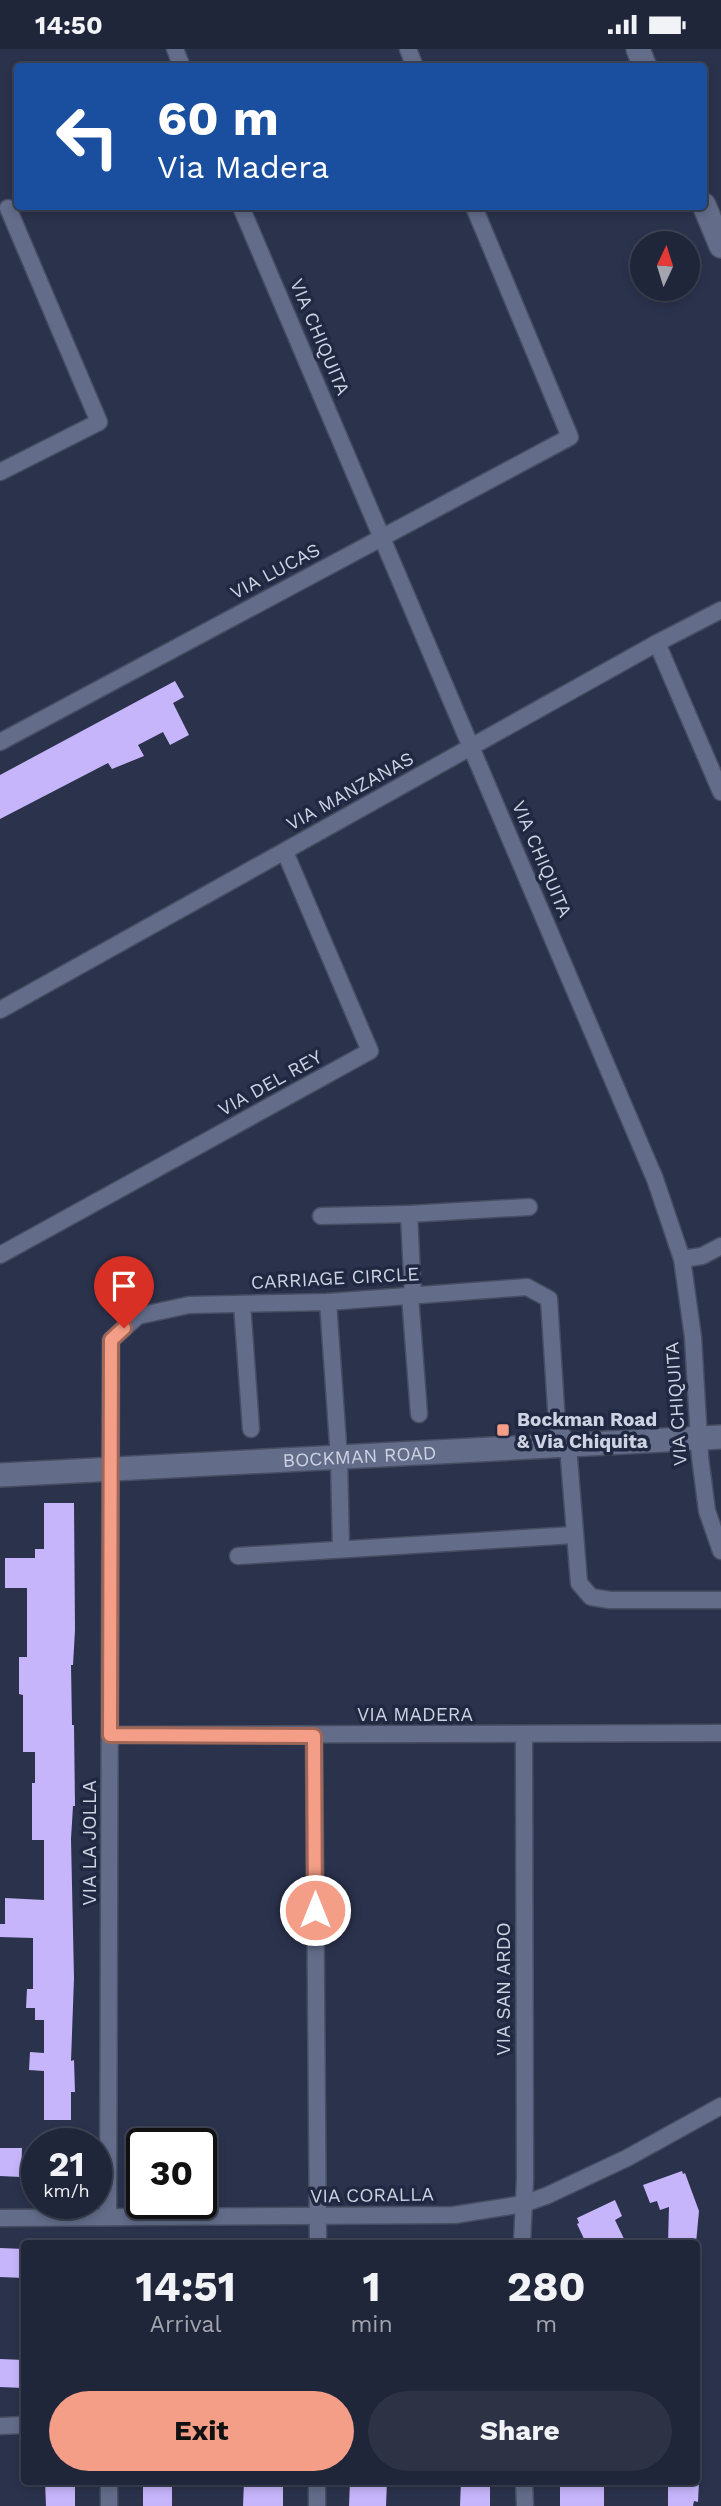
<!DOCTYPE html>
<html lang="en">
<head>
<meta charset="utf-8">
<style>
	body { margin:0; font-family:"Work Sans",sans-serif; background:#2d3244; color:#f1f3f6; height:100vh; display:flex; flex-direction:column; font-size:26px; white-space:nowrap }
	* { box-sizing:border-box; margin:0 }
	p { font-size:23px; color:#a2a5ae }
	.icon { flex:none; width:38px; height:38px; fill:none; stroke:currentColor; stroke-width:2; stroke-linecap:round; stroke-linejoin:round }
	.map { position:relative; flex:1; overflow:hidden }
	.panel { position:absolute; left:21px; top:2191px; width:679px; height:245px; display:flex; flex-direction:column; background:#202639; border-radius:7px; box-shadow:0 4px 10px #0003,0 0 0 2px #3d4353 }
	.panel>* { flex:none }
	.hud { position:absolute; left:14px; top:14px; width:693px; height:147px; border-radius:7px; box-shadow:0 4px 10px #0003,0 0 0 2px #3d4353; background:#1a4fa0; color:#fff; overflow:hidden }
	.needle { width:46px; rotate:4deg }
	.controls { position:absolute; left:630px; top:182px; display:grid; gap:14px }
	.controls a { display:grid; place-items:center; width:70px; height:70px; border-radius:50%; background:#202639; box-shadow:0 4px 10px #0003,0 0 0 2px #3d4353; font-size:35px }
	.speed { position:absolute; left:21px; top:2079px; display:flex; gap:14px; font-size:35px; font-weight:700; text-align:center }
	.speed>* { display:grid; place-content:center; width:91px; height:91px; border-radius:50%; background:#202639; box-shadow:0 4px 10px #0003,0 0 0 2px #3d4353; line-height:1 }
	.speed small { font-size:18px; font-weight:400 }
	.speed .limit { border:4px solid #111; border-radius:10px; background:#fff; color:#111 }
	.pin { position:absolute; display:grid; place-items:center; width:60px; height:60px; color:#fff; margin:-72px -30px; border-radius:50% 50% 50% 0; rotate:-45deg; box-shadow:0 0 7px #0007 }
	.pin .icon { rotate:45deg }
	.me { position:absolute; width:77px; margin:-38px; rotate:0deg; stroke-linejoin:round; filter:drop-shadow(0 0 5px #0008) }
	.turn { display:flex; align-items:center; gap:24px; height:147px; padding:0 28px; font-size:32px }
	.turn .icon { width:91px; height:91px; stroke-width:2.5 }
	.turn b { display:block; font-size:49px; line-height:60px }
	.eta { display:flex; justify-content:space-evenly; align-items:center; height:119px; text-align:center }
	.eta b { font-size:42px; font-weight:700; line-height:49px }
	.cta { display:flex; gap:14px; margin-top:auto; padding:14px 28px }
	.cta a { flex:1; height:80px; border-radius:42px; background:#f49e87; color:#111; font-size:28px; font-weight:700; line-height:80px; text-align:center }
	.cta a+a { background:#2d3244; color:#f1f3f6 }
	.status { display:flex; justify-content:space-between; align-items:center; height:49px; padding:0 35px; background:#202639; direction:ltr }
	.status svg { height:19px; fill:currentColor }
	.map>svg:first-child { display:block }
</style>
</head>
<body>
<div class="status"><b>14:50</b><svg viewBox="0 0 49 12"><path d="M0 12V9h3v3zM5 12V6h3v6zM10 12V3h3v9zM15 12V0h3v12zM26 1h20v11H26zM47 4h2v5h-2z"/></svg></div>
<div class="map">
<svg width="721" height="2457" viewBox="0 0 721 2457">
	<rect width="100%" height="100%" fill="#2b324c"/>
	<g fill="#c7b5fc">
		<polygon points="175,632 184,648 173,654 189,686 170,696 163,683 138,696 144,707 112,720 108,714 0,770 0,726"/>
		<polygon points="44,1454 74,1454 75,1581 73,1616 71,1616 72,1676 74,1676 75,1757 73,1757 71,1790 74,1929 71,2012 74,2011 75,2043 71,2043 71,2071 44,2071 44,2022 29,2021 30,2003 44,2004 44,1971 35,1971 35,1959 26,1959 27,1940 33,1940 33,1889 0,1888 0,1875 5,1875 5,1849 44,1851 44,1791 32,1791 32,1734 35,1734 35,1703 23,1703 23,1646 19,1645 19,1608 27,1608 27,1539 5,1539 5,1509 35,1509 35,1500 44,1500"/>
		<polygon points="0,2099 22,2099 21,2128 0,2127"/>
		<polygon points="682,2122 683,2125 685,2124 699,2162 696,2194 668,2194 669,2158 660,2161 657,2152 650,2154 643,2136"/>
		<polygon points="615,2151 622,2167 615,2171 626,2194 586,2194 577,2175 579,2174 577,2169"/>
		<polygon points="0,2199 24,2200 24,2229 0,2228"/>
		<polygon points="0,2310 24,2311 24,2339 0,2338"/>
		<polygon points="45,2432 75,2432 75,2457 46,2457"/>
		<rect x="143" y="2432" width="29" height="25"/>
		<polygon points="244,2432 283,2432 283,2457 243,2457"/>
		<polygon points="350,2432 387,2432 386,2457 349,2457"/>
		<polygon points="461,2432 490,2432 490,2457 460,2457"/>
		<rect x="560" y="2432" width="44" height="25"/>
		<polygon points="668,2432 699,2432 698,2453 694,2452 693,2457 668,2457"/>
	</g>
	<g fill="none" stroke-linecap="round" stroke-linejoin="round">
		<defs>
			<g id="street">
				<polyline points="175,0 182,18"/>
				<polyline points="408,0 415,18"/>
				<polyline points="241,158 655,1130 682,1210 693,1288 700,1408 707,1462 721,1502"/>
				<polyline points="0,423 99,373 8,159"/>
				<polyline points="657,594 721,743"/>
				<polyline points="0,693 570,388 474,158"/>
				<polyline points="0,961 657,594 721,561"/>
				<polyline points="321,1167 409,1165"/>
				<polyline points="0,1206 370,1002 285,803"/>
				<polyline points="682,1210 702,1207 721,1197"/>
				<polyline points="410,1247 419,1365"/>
				<polyline points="413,1247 409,1165 529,1158"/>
				<polyline points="328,1253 339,1409 341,1500"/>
				<polyline points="242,1255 251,1380"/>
				<polyline points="238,1507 574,1486"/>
				<polyline points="110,1686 721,1684"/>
				<polyline points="314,1687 318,2194"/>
				<polyline points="108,2168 111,1291 138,1267 189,1256 328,1253 527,1238 549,1250 557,1375 568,1397 579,1534 591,1548 610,1551 721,1551"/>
				<polyline points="0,2169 454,2166 523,2155 546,2147 627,2109 721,2057"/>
				<polyline points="522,2194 525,2130 524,1686"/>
				<polyline points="0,2377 24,2376"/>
				<polyline points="109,2432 109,2457"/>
				<polyline points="524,2432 525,2457"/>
				<polyline points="317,2457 317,2432"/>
			</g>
			<g id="secondary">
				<polyline points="638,0 645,18"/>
				<polyline points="704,156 721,197"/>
				<path id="s1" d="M0,1426L721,1388"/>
			</g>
		</defs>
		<use href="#street" stroke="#474e63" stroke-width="19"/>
		<use href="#secondary" stroke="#474e63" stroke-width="26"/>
		<use href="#street" stroke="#636d8a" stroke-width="16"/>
		<use href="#secondary" stroke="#636d8a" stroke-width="23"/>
	</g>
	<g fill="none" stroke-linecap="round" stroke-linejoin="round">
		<defs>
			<polyline id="route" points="124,1279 111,1291 110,1686 314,1687 315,1861"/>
		</defs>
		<use href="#route" stroke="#9f6758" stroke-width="18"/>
		<use href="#route" stroke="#f49e87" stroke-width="12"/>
	</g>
	<rect fill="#f49e87" stroke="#212841" stroke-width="2.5" x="496" y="1374" width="14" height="14" rx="3.5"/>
	<g text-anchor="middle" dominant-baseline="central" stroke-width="7" stroke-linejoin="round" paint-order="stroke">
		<g font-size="19" fill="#cdd3e3" stroke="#212841">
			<text transform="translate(320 288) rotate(67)">VIA CHIQUITA</text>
			<text transform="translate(275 522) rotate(-28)">VIA LUCAS</text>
			<text transform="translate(350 742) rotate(-29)">VIA MANZANAS</text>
			<text transform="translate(542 810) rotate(67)">VIA CHIQUITA</text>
			<text transform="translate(270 1034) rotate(-29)">VIA DEL REY</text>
			<text transform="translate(335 1229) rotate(-3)">CARRIAGE CIRCLE</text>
			<text transform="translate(676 1355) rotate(-94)">VIA CHIQUITA</text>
			<text stroke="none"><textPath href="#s1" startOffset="360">BOCKMAN ROAD</textPath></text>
			<text x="415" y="1665">VIA MADERA</text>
			<text transform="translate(89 1794) rotate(-90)">VIA LA JOLLA</text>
			<text transform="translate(503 1940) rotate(-90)">VIA SAN ARDO</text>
			<text transform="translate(372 2146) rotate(-1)">VIA CORALLA</text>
		</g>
		<g font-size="19" font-weight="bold" fill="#cdd3e3" stroke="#212841" text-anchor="start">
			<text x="517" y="1370">Bockman Road<tspan x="517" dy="22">&amp; Via Chiquita</tspan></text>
		</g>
	</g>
</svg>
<div class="controls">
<a><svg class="needle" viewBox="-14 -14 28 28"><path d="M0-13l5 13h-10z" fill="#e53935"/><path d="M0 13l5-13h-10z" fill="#a2a5ae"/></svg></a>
</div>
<div class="speed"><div>21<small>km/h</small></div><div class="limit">30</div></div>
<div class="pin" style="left:124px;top:1279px;background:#d93025"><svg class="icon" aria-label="arrive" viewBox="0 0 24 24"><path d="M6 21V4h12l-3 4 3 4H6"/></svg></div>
<svg class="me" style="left:315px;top:1861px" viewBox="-20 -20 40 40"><circle r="17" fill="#f49e87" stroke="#fff" stroke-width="3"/><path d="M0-11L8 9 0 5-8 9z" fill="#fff"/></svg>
<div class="hud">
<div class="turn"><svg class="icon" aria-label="left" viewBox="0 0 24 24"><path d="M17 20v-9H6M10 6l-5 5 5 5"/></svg><div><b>60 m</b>Via Madera</div></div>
</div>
<section class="panel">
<div class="eta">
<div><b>14:51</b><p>Arrival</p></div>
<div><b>1</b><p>min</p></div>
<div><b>280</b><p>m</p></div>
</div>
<div class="cta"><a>Exit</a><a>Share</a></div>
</section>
</div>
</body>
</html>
